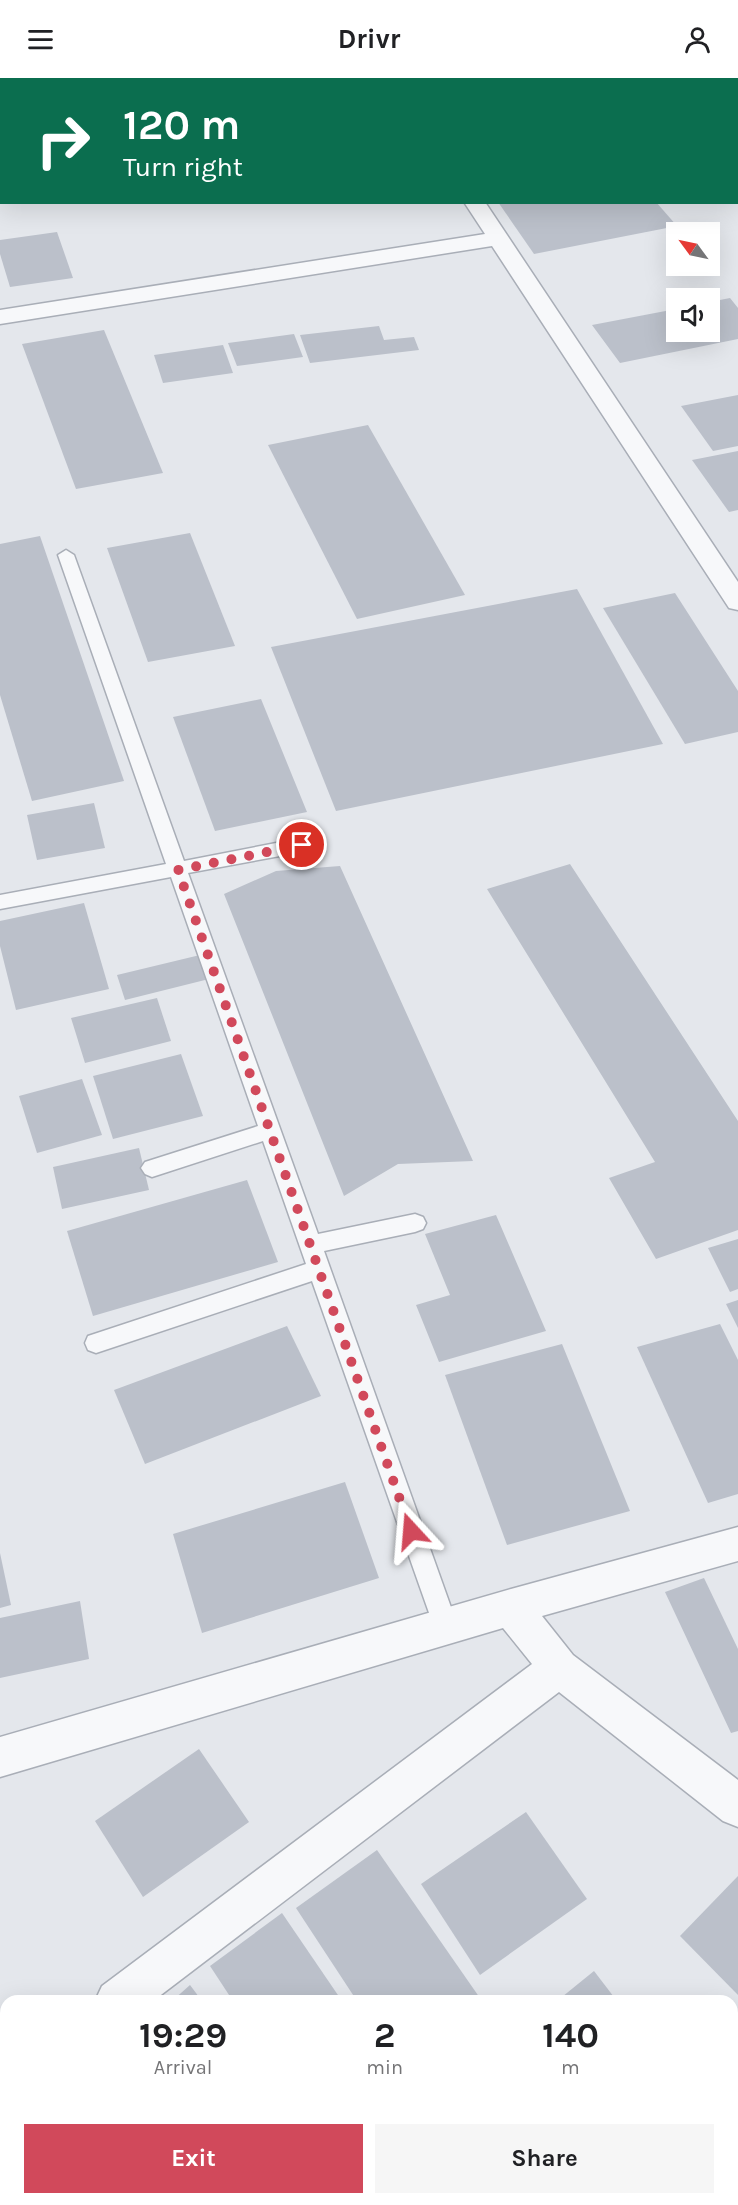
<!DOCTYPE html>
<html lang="en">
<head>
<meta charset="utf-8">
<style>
	body { margin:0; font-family:Karla,sans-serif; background:#f6f6f6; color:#202124; height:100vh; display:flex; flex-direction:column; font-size:22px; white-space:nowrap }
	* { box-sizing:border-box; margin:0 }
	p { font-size:20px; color:#757577 }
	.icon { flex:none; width:33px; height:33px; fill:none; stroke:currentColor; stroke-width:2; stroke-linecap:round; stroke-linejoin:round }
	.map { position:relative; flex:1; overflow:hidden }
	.drawer { position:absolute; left:0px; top:1917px; width:738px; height:210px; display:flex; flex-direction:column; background:#fff; border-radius:18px 18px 0 0; box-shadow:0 6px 24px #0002 }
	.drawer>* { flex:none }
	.hud { position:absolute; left:0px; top:0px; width:738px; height:126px; box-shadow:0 6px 24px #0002; background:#0b6e4f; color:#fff; overflow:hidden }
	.needle { width:39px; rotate:303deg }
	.tools { position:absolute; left:666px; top:144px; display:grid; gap:12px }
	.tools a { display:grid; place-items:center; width:54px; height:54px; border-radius:0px; background:#fff; box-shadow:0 6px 24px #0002; font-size:30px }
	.pin { position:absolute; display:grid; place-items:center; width:51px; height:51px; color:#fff; margin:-26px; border:3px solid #fff; border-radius:50%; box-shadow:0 2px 6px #0007 }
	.me { position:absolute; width:66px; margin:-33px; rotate:341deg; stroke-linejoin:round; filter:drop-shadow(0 0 4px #0008) }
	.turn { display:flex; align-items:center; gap:21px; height:126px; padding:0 24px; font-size:27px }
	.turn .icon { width:78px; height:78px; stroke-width:2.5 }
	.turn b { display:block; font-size:42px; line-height:51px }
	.eta { display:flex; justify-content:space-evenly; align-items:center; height:102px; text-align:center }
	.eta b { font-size:36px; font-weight:700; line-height:42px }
	.cta { display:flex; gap:12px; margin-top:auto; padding:12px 24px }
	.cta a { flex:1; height:69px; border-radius:0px; background:#d1495b; color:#fff; font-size:24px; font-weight:700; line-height:69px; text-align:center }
	.cta a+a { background:#f6f6f6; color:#202124 }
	header { display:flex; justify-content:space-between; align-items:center; height:78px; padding:0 24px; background:#fff; font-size:27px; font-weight:700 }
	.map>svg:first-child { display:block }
</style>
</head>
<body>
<header><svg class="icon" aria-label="menu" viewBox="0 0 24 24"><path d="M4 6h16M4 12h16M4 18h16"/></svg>Drivr<svg class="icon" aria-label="person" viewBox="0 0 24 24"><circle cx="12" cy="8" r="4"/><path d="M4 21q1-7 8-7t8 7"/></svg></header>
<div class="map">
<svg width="738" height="2127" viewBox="0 0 738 2127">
	<rect width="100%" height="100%" fill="#e4e7ec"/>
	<g fill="#bbc0ca">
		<polygon points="498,124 656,124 677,148 534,176"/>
		<polygon points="57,154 73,200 10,209 0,176 0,162"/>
		<polygon points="730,220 738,230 738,261 620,285 592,247 676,231 676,254 710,254 710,224"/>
		<polygon points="379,248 384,262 414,259 419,272 310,285 300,257"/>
		<polygon points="104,252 163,395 76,411 22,266"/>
		<polygon points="294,256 303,279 237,288 228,265"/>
		<polygon points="223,267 233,295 163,305 154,277"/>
		<polygon points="738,317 738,368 713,373 681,328"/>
		<polygon points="368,347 465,517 357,541 268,367"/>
		<polygon points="738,373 738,432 729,434 692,382"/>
		<polygon points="190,455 235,568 148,584 107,470"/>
		<polygon points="40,458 124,703 32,723 0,617 0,466"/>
		<polygon points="577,511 663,666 336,733 271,569"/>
		<polygon points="675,515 738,613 738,654 685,666 603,530"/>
		<polygon points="261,621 307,734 215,753 173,639"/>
		<polygon points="94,725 105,770 37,782 27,737"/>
		<polygon points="570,786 738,1043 738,1152 656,1181 609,1100 655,1084 487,811"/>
		<polygon points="340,788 473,1083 398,1086 344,1118 224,816 276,793"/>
		<polygon points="84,825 109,911 16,932 0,868 0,843"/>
		<polygon points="200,877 209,901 125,922 117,897"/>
		<polygon points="157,920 171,963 85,985 71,940"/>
		<polygon points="181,976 203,1038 113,1061 93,998"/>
		<polygon points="82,1001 102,1057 37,1075 19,1018"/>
		<polygon points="139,1070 149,1112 62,1131 53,1089"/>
		<polygon points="247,1102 278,1184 93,1238 67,1153"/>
		<polygon points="496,1137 546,1253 439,1284 416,1227 450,1217 425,1156"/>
		<polygon points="738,1161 738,1211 730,1214 708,1170"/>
		<polygon points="738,1222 738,1250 726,1226"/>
		<polygon points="720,1246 738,1282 738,1416 708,1425 637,1269"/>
		<polygon points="287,1248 321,1318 145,1386 114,1312"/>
		<polygon points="562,1266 630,1433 507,1467 445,1297"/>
		<polygon points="345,1404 379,1500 202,1555 173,1456"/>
		<polygon points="0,1475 11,1527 0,1530"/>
		<polygon points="704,1500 738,1571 738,1653 731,1655 665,1514"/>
		<polygon points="80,1523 89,1581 0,1600 0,1540"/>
		<polygon points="199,1671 249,1744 143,1819 95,1743"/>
		<polygon points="526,1734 587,1821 480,1897 421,1806"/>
		<polygon points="377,1772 482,1923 357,1923 296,1830"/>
		<polygon points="738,1798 738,1917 680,1858"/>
		<polygon points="282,1835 342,1923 233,1923 210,1888"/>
		<polygon points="594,1893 617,1923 557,1923"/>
		<polygon points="190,1907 202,1923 172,1923"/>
		<polygon points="6,2039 6,2121 98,2121 90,2127 0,2127 0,2043"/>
		<polygon points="264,2121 350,2121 354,2127 262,2127 260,2125"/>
		<polygon points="369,2121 481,2121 486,2127 373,2127"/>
		<polygon points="494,2121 584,2121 588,2127 498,2127"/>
		<polygon points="631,2121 670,2121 663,2127 635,2127"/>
	</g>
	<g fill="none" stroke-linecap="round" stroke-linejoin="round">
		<defs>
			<polygon id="service" points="66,472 74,477 184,783 302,760 309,762 311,767 309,772 302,774 188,795 318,1156 415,1136 423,1139 426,1145 423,1151 415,1154 324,1173 458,1549 455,1557 446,1561 437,1557 434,1549 312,1203 96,1275 88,1272 85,1265 88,1258 306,1186 263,1063 152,1099 145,1096 141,1090 145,1084 258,1048 171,799 0,831 0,817 166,786 58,477"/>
			<g id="minor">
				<polygon points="387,0 407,0 408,2 388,2"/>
				<polygon points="464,124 485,124 738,504 738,532 729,530 492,168 0,246 0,232 485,156"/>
				<polygon points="738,1449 738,1483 542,1538 573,1577 738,1702 738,1749 723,1743 559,1614 153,1923 95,1923 102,1908 532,1586 503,1550 0,1699 0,1659 511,1511"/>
				<polygon points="6,1984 6,2031 0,2033 0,1986"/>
				<polygon points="738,2056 738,2105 732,2108 732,2059"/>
				<polygon points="667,2121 717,2121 715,2127 665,2127"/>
			</g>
		</defs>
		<use href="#service" stroke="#a9aeb7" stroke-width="3"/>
		<use href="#minor" stroke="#a9aeb7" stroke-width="3"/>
		<use href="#service" fill="#f7f8fa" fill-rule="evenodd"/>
		<use href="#minor" fill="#f7f8fa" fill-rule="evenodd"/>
	</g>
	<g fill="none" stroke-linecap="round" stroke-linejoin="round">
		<polyline stroke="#d1495b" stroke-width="10" stroke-dasharray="0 18" points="302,767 178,792 411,1453"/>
	</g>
</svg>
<div class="tools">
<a><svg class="needle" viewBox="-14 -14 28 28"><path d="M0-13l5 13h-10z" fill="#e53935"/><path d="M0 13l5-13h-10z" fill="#757577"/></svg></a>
<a><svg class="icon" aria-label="sound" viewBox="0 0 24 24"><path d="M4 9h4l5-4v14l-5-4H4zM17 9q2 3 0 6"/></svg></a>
</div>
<div class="pin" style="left:302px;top:767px;background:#d93025"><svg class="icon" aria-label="arrive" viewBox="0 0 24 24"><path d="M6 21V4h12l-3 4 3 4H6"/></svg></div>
<svg class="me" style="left:411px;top:1453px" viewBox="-20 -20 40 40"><path d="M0-17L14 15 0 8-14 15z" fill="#d1495b" stroke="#fff" stroke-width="4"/></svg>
<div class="hud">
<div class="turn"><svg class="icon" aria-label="right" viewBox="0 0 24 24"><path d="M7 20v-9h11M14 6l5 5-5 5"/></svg><div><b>120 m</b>Turn right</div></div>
</div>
<section class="drawer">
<div class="eta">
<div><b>19:29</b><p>Arrival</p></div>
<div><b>2</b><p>min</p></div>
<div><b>140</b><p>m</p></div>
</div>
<div class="cta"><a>Exit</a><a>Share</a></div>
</section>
</div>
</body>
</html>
